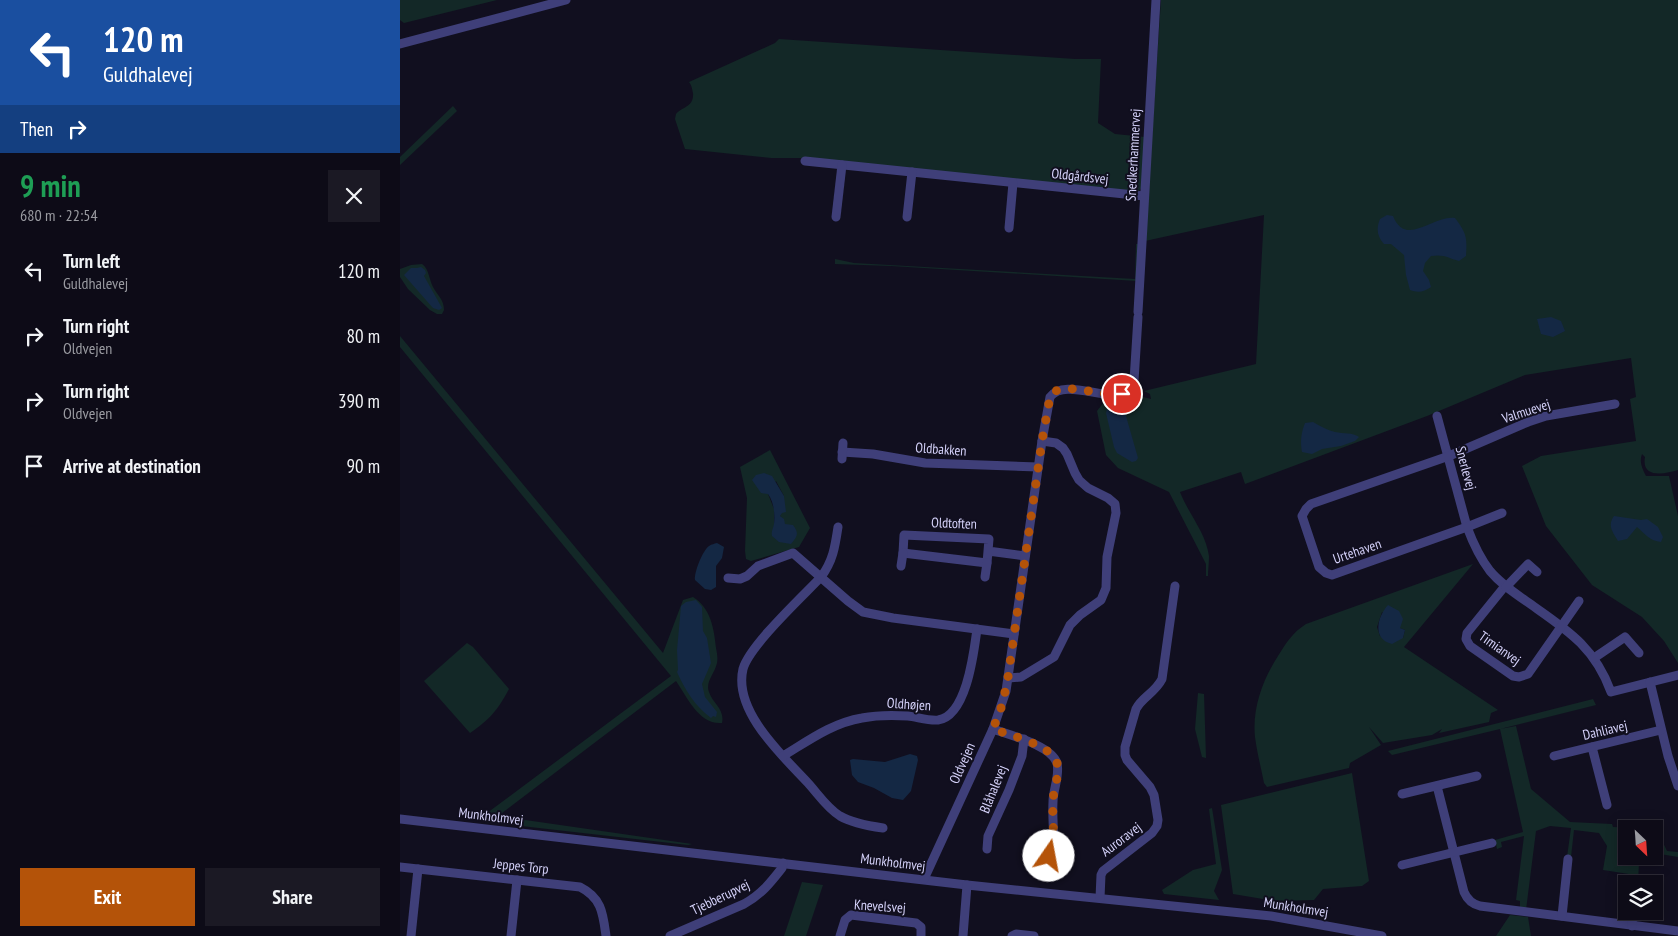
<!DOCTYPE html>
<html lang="en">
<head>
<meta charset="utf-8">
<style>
	body { margin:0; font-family:"PT Sans Narrow",sans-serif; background:#1b1924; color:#f1f3f6; height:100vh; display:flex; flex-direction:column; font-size:19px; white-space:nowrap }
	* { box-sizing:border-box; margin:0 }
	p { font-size:16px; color:#9a9ba1 }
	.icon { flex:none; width:28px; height:28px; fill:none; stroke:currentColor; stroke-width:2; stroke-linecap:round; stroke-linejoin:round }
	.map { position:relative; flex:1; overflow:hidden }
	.sheet { display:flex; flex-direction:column; background:#0d0b17; width:400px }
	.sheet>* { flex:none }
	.guide { background:#1a4fa0; color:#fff; overflow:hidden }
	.needle { width:32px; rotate:155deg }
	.buttons { position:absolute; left:1218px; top:820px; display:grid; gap:10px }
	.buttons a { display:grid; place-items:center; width:45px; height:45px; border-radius:0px; background:#0d0b17; box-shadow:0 2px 12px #0003,0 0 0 1px #2d2b36; font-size:25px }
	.pin { position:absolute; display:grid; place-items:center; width:42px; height:42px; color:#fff; margin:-21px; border:2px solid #fff; border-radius:50%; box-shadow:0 1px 5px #0007 }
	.me { position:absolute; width:55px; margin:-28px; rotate:12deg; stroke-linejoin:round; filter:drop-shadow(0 0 4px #0008) }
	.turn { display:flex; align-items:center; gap:18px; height:105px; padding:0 20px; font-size:22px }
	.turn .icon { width:65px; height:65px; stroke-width:2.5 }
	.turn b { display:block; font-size:35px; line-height:42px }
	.then { display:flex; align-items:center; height:48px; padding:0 20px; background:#0003; gap:10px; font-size:19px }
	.round { display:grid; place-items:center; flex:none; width:52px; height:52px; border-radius:0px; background:#1b1924 }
	.summary { display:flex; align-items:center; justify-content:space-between; height:85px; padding:0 20px }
	h1 { font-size:30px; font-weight:600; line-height:38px; color:#1e9e55 }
	.cta { display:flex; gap:10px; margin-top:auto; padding:10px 20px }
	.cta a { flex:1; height:58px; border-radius:0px; background:#b45309; color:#fff; font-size:20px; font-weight:600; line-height:58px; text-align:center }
	.cta a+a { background:#1b1924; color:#f1f3f6 }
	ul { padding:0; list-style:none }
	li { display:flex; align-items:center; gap:15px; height:65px; padding:0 20px }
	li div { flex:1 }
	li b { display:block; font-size:19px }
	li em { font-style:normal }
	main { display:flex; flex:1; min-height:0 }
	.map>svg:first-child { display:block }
</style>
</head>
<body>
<main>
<section class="sheet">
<div class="guide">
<div class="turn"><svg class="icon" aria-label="left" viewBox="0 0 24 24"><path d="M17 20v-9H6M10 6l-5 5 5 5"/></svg><div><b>120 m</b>Guldhalevej</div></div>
<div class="then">Then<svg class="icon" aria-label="right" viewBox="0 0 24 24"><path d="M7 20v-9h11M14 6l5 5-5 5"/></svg></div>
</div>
<div class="summary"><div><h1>9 min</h1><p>680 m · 22:54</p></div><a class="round"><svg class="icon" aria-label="close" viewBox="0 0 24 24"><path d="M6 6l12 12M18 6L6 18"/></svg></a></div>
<ul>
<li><svg class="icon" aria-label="left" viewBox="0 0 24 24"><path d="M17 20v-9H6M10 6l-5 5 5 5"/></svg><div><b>Turn left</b><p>Guldhalevej</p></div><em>120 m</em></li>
<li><svg class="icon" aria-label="right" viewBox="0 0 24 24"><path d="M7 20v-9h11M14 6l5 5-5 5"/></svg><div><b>Turn right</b><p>Oldvejen</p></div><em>80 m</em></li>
<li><svg class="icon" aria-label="right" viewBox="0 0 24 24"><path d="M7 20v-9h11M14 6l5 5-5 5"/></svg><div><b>Turn right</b><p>Oldvejen</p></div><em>390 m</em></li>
<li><svg class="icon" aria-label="arrive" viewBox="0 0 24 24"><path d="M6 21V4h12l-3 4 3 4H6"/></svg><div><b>Arrive at destination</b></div><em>90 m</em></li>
</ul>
<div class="cta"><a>Exit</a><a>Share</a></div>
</section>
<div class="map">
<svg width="1278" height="936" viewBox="0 0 1278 936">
	<rect width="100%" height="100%" fill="#110f1f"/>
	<g fill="#132827" fill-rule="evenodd">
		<polygon points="0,0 97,0 4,23 0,20"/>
		<path d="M761,0H1278V470C1265,474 1241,479 1245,457L1242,454C1239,462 1242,468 1246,476H1269L1278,516V663L1264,641L1242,617L1192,585L1146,526L1122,466L1141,456L1236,441L1230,399L1236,397L1231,358L1125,375L1027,416L845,484L841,472L780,492C788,513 806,533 809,556C809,563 808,570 808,576H806V564L769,492L718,468L706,455L697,411L708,397L731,394L751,399L750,394L744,391L856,364L864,215L745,241Z"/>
		<path d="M379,39L675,59H701L698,123L715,134L745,137L742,188L737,192L403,158H371L285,149L275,119L276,114C284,106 294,107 293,93C292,89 292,86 289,82L375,43Z"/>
		<polygon points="53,106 57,111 0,165 0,157"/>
		<polygon points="736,244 739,244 737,281 491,266 435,264 435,259 454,263 735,279"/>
		<path d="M22,264C29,269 29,279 33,287C37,295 44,299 44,310L42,314H37L30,310L8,289L0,277V269L11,265Z"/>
		<path d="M0,336L263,653L283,600L293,597C311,608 314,629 316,648C317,653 318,658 317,663C315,673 305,682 309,692C313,704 325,709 322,723C299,725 287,697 276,681L98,816L292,844L288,845L85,822L83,816L271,676L0,347Z"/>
		<path d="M370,450L410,528L399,547L351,561L346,559L345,551L347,498L340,467ZM376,481L384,496L380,516L385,524L374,526V509L368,494Z"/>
		<path d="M1073,564L1004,647L1098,710L1091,713L1089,722L1039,733L1042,729L1032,735L983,743L969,727L981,745L950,763L949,768L867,787L864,783C861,768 857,752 855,737C852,708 863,679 878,656C887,642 892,633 906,624ZM982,612L1000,628L1005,630L1003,638L980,636L977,627Z"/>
		<path d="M67,643L73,647L109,689C97,711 90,719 70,733L24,681Z"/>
		<polygon points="798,693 804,694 806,758 802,757 795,729"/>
		<polygon points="1193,699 1196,705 1100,729 1116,726 1131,789 1170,822 1212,824 1213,827 1256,828 1267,851 1278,852 1278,857 1254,853 1254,829 1226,829 1226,856 1245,856 1239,862 1238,884 1229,883 1229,874 1203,870 1207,846 1199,833 1174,830 1171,857 1167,857 1171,828 1150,826 1136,831 1126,910 1120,909 1120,901 1116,900 1124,836 1101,842 1102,847 1097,849 1095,840 1123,832 1100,729 992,755 988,751"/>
		<polygon points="952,773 969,881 962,886 923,889 914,900 875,901 833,894 821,805"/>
		<polygon points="812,808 822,870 814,891 819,900 764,894 762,890 793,870 816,864 809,809"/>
		<polygon points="402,882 423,885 406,936 384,936"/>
		<polygon points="1110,915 1128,917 1131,936 1096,936"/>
	</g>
	<g fill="#142844">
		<path d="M987,215L993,216C1006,248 1032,215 1055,218C1067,234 1067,237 1066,256L1059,261C1048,258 1044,254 1031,256L1025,263L1023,271L1029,280L1031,287C1024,292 1018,293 1010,290L1006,275L1004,255L991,244H984C977,236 976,229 980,219Z"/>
		<polygon points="21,267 25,270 26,273 24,276 42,308 39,310 33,308 4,275 11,268 17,268"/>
		<polygon points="1151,317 1161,321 1165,331 1153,337 1141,334 1137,319"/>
		<polygon points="719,406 724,409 738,458 736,461 732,462 717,453 714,447 706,413 707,409"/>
		<path d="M913,422C920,426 927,430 935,432C944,434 952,432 959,437L955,441L941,446L922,449L912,454L902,452C900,442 901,433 905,423Z"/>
		<path d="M364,473L372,476L384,496L386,512L382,513L380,516L384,519L385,524L393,525C399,533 398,536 391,544L379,542L372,536C371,531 373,529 374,524C375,514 374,502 368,494L361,493L352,480L356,475Z"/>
		<path d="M1214,516L1241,520L1247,519L1258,527L1263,537L1261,542C1250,541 1245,534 1237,527L1227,539L1218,541C1213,532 1207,526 1214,516Z"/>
		<path d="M317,543L324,547L322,558L316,566V587L311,590L305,589L295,580C294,572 303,550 309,546C312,544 314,544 317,543Z"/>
		<path d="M296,600L302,607L303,631L307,638L311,663L302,684L305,697L317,712L316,717L313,716L311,718C295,706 285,690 277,672L278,670L277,650L281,606L286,602Z"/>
		<path d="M988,605L999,611L1003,619L1000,628L1005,630L1003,638L992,644C972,639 977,617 988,605Z"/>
		<polygon points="510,754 517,756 518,760 511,791 503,800 492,798 474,788 458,782 452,775 450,760 453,759 485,762"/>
	</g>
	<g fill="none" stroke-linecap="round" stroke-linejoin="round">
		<g stroke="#3f3f79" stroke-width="9">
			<polyline points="0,44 166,0"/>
			<polyline points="405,161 744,196"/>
			<polyline points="436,217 442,165"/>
			<polyline points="507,217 512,172"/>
			<polyline points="609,228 613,183"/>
			<polyline points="738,312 756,0"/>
			<path d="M1037,416L1067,527C1073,543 1080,558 1090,571C1100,583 1113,592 1126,601C1164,628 1194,645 1211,692L1278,675"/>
			<polyline points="442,452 473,454 525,463 638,467"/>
			<polyline points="442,459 443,443"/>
			<polyline points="1102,513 1067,527 932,575 926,573 919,567 902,516 906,509 911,504 1049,456 1128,422 1146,416 1215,404"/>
			<path d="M438,527C435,547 433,561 421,577C403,596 349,646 343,669C333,711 383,756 408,783C418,794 427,808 440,816C452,823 469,826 483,828"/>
			<polyline points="588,551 587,563 503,553 504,535 589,539 588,551 625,556"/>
			<polyline points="501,566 503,553"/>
			<polyline points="585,577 587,563"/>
			<polyline points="328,578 340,579 347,576 358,566 393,553 448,601 463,612 493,618 614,634"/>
			<polyline points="1105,586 1067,633 1066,639 1070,646 1113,676 1119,677 1128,674 1179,601"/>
			<polyline points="1106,587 1128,564 1137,572"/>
			<polyline points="1194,658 1225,637 1239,653"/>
			<polyline points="608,678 621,677 654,657 670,625 680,615 701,600 706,588 707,557 716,513 715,504 708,498 688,488 679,480 675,473 667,454 663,448 656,443 642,441"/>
			<polyline points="1250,682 1268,756 1278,786"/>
			<path d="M593,729C609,735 651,745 657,763C660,776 653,789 653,802C652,820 655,838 653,856"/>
			<polyline points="1192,747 1207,805"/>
			<path d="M383,756C408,741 432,723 462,718C477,715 493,715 508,716C517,717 529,721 538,720C567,716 574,651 577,629"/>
			<polyline points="1154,756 1261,730"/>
			<path d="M1037,786L1064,892C1067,899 1072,904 1080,906L1278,931"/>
			<polyline points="1002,794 1077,776"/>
			<polyline points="0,819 567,885 871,916 982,936"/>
			<polyline points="587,849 588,836 609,790 622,756 624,739"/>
			<polyline points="1002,865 1092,843"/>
			<path d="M0,867L180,887C202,898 203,914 206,936"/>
			<path d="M524,879L593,729L606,691L642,441L650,397C667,373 728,415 734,381L738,317"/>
			<path d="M700,898L701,875L703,871L752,833L757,826L758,820L754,795L750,787L727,760L725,755V747L736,709C742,697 755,693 762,679L775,586"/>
			<polyline points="1162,916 1168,859"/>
			<polyline points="1232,926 1233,911"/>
			<polyline points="11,936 18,869"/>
			<polyline points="111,936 117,880"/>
			<path d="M270,936L344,904C361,895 371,882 382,868L383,863"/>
			<polyline points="440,936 445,920 451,915 516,923 521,927 521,936"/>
			<polyline points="563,936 567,885"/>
			<polyline points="612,936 616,934 634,936"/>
		</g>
	</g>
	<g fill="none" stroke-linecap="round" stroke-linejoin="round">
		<path stroke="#b45309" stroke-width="9" stroke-dasharray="0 16.2" d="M649,856H653C655,838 652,820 653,802C653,789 660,776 657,763C652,745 609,735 593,729L601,708L607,684L642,441L650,397C653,393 657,389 662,389C680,387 702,396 722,394"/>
	</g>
	<g text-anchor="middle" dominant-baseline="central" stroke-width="4" stroke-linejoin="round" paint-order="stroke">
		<g font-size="14" fill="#d5d2fa" stroke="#110f1f">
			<text transform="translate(733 155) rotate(-87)">Snedkerhammervej</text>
			<text transform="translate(680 176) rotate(6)">Oldgårdsvej</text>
			<text transform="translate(1126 411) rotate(-18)">Valmuevej</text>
			<text transform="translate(541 449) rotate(4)">Oldbakken</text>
			<text transform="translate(1066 468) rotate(75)">Snerlevej</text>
			<text transform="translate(554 523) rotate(2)">Oldtoften</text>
			<text transform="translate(957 551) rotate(-19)">Urtehaven</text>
			<text transform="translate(1100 648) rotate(35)">Timianvej</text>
			<text transform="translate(509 704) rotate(4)">Oldhøjen</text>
			<text transform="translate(1205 730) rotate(-13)">Dahliavej</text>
			<text transform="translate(562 763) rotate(-66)">Oldvejen</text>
			<text transform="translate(593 789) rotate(-68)">Blåhalevej</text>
			<text transform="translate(91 816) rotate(7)">Munkholmvej</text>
			<text transform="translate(721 839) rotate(-37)">Auroravej</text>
			<text transform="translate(493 862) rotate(7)">Munkholmvej</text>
			<text transform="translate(121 866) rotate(6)">Jeppes Torp</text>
			<text transform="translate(320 897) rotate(-26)">Tjebberupvej</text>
			<text transform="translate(480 906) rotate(4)">Knevelsvej</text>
			<text transform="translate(896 907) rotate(9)">Munkholmvej</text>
		</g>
	</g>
</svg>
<div class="buttons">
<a><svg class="needle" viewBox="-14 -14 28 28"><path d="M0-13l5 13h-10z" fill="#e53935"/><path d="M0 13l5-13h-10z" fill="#9a9ba1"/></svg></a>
<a><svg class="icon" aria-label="layers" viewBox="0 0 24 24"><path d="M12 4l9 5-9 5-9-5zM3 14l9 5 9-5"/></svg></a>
</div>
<div class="pin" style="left:722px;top:394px;background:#d93025"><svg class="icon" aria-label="arrive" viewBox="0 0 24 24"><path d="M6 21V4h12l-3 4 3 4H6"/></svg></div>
<svg class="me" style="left:649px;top:856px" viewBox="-20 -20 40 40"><circle r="19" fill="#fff"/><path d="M0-13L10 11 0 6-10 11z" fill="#b45309"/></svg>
</div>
</main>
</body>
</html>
